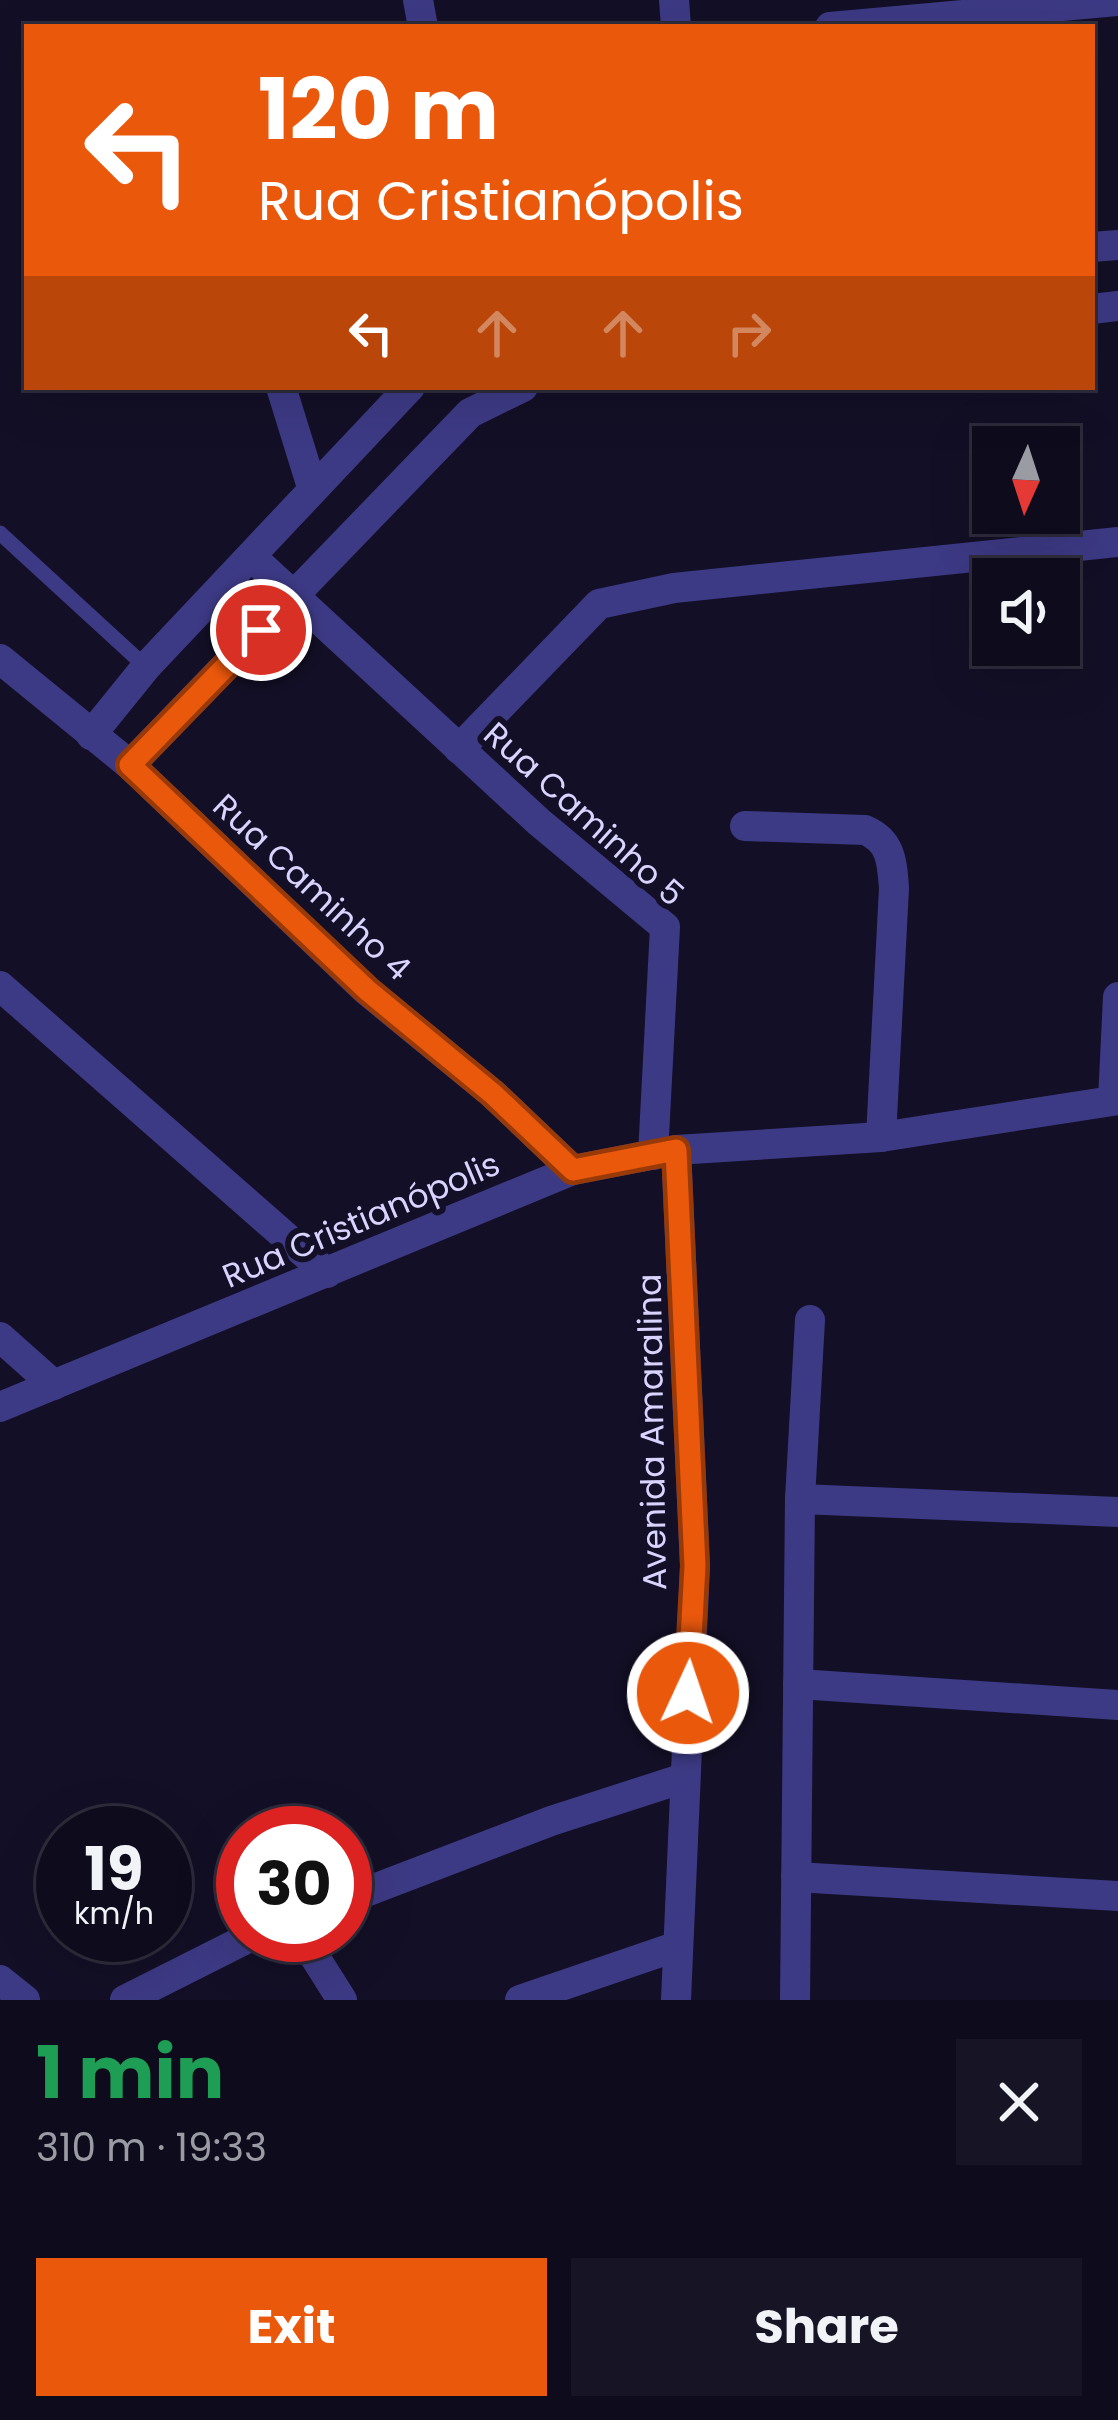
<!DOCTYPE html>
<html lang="en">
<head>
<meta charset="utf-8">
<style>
	body { margin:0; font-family:Poppins,sans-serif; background:#171425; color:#f1f3f6; height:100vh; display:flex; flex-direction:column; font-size:45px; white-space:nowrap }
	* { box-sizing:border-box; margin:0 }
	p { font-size:39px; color:#9b9ba3 }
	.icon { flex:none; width:66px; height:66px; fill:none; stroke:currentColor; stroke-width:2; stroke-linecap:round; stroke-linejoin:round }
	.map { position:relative; height:2000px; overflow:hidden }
	.side { display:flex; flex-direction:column; background:#0e0b1c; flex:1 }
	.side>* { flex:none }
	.guide { position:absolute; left:24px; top:24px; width:1071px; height:366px; border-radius:0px; box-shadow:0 12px 48px #0002,0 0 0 3px #2e2b3b; background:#ea580c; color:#fff; overflow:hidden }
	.needle { width:78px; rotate:183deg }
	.controls { position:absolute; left:972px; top:426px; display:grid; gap:24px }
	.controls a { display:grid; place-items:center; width:108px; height:108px; border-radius:0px; background:#0e0b1c; box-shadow:0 12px 48px #0002,0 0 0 3px #2e2b3b; font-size:60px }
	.speed { position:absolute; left:36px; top:1806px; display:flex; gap:24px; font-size:60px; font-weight:700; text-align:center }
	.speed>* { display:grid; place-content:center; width:156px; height:156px; border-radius:50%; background:#0e0b1c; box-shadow:0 12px 48px #0002,0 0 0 3px #2e2b3b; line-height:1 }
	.speed small { font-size:30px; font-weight:400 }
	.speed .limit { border:18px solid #d22; background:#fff; color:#111 }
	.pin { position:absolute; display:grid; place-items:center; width:102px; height:102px; color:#fff; margin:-51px; border:6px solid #fff; border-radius:50%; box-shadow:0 3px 12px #0007 }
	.me { position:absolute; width:132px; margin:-66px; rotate:3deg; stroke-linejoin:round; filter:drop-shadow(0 0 9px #0008) }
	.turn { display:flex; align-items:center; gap:42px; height:252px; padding:0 36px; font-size:54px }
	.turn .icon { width:156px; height:156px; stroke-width:2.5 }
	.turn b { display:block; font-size:84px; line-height:102px }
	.lanes { display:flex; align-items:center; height:114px; padding:0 36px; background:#0003; justify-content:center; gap:60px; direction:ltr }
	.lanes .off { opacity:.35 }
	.round { display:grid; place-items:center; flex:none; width:126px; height:126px; border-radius:0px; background:#171425 }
	.headline { display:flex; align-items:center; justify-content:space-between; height:204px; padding:0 36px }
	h1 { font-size:72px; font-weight:700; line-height:90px; color:#1e9e55 }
	.action { display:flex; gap:24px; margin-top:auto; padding:24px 36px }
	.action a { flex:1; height:138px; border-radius:0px; background:#ea580c; color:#fff; font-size:48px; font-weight:700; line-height:138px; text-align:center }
	.action a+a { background:#171425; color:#f1f3f6 }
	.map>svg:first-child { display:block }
</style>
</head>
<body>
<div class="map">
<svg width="1118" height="2000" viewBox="0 0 1118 2000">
	<rect width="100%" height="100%" fill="#130f26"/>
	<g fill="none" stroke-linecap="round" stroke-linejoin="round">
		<polyline stroke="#3d3a85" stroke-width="15" points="0,533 146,667"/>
		<g stroke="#3d3a85" stroke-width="30">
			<polyline points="418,0 423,27"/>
			<polyline points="674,0 676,27"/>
			<polyline points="830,27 1118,1"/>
			<polyline points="1092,247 1118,245"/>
			<polyline points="1092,309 1118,306"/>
			<polyline points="281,387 312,487"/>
			<polyline points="254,559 539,822 665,927 653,1155"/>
			<polyline points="0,659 130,765 366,990 493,1094 573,1170"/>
			<polyline points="91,735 146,667 410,387"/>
			<polyline points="459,749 599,604 674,588 1118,542"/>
			<polyline points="130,765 470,413 523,387"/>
			<path d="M745,826L865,830C891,841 892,861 894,888L881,1137"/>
			<polyline points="0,986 327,1273"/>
			<polyline points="1113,1100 1118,997"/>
			<polyline points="676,1150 695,1566 676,2000"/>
			<polyline points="0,1337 54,1385"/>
			<polyline points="0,1407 573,1170 676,1150 881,1137 1118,1100"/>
			<polyline points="800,1499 1118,1512"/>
			<polyline points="798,1684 1118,1705"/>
			<polyline points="796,1877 1118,1896"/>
			<polyline points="345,1900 551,1821 684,1778"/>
			<polyline points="301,1935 342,2000"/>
			<polyline points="0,1980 25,2000"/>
			<polyline points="125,2000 254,1935"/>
			<polyline points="520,2000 678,1946"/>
			<polyline points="795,2000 800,1499 810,1320"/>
		</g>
	</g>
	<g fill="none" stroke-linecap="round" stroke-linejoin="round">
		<defs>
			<polyline id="route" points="261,630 130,765 367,990 493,1094 573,1170 676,1150 695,1566 688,1693"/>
		</defs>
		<use href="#route" stroke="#983908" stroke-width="30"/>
		<use href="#route" stroke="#ea580c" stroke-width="21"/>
	</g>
	<g text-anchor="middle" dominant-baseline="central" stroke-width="12" stroke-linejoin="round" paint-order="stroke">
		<g font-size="33" fill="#d9d4ff" stroke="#130f26">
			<text transform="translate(584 814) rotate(42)">Rua Caminho 5</text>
			<text transform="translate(312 887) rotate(43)">Rua Caminho 4</text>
			<text transform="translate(361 1220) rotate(-23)">Rua Cristianópolis</text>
			<text transform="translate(652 1432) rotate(-91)">Avenida Amaralina</text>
		</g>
	</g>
</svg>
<div class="controls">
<a><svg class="needle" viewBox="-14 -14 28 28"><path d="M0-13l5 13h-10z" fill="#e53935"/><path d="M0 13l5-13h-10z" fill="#9b9ba3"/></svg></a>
<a><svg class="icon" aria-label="sound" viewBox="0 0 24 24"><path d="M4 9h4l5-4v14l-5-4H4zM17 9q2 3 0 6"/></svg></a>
</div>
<div class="speed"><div>19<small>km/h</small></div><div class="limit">30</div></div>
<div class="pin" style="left:261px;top:630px;background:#d93025"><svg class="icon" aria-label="arrive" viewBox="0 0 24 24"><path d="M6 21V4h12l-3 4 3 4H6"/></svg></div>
<svg class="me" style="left:688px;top:1693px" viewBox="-20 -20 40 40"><circle r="17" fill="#ea580c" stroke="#fff" stroke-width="3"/><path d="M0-11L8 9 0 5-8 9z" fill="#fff"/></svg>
<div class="guide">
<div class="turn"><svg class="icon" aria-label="left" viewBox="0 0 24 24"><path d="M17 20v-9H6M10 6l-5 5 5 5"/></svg><div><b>120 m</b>Rua Cristianópolis</div></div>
<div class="lanes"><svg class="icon" aria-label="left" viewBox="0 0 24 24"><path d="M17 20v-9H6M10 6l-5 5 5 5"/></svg><svg class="icon off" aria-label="ahead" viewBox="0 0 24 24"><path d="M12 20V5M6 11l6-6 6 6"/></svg><svg class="icon off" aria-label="ahead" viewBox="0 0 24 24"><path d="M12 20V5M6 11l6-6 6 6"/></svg><svg class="icon off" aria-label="right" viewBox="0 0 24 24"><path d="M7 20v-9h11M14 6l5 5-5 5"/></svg></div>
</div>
</div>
<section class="side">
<div class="headline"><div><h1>1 min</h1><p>310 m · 19:33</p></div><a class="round"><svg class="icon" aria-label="close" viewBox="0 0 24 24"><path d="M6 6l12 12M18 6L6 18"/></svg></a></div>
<div class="action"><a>Exit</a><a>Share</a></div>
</section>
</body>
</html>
